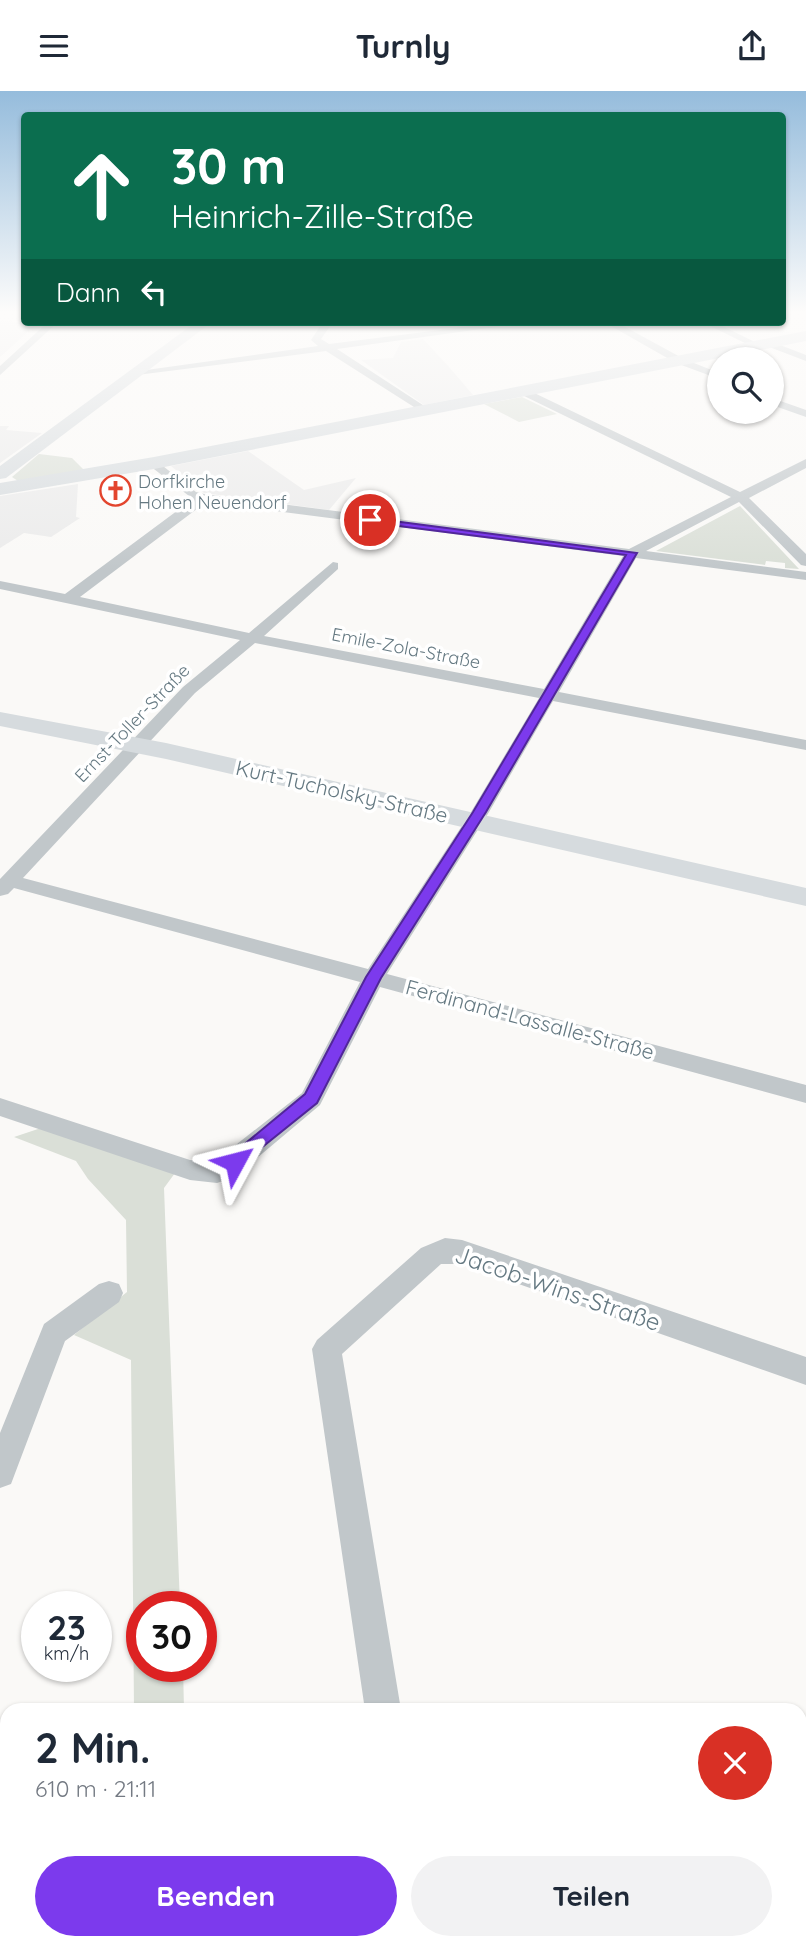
<!DOCTYPE html>
<html lang="de">
<head>
<meta charset="utf-8">
<style>
	body { margin:0; font-family:Quicksand,sans-serif; background:#f2f2f3; color:#1f2937; height:100vh; display:flex; flex-direction:column; font-size:26px; white-space:nowrap }
	* { box-sizing:border-box; margin:0 }
	p { font-size:23px; color:#747a83 }
	.icon { flex:none; width:38px; height:38px; fill:none; stroke:currentColor; stroke-width:2; stroke-linecap:round; stroke-linejoin:round }
	.map { position:relative; flex:1; overflow:hidden }
	.drawer { position:absolute; left:0px; top:1612px; width:807px; height:247px; display:flex; flex-direction:column; background:#fff; border-radius:21px 21px 0 0; box-shadow:0 2px 5px #0004 }
	.drawer>* { flex:none }
	.top-card { position:absolute; left:21px; top:21px; width:765px; height:214px; border-radius:7px; box-shadow:0 2px 5px #0004; background:#0b6e4f; color:#fff; overflow:hidden }
	.tools { position:absolute; left:707px; top:256px; display:grid; gap:14px }
	.tools a { display:grid; place-items:center; width:77px; height:77px; border-radius:50%; background:#fff; box-shadow:0 2px 5px #0004; font-size:35px }
	.speed { position:absolute; left:21px; top:1500px; display:flex; gap:14px; font-size:35px; font-weight:700; text-align:center }
	.speed>* { display:grid; place-content:center; width:91px; height:91px; border-radius:50%; background:#fff; box-shadow:0 2px 5px #0004; line-height:1 }
	.speed small { font-size:18px; font-weight:400 }
	.speed .limit { border:10px solid #d22; background:#fff; color:#111 }
	.pin { position:absolute; display:grid; place-items:center; width:60px; height:60px; color:#fff; margin:-30px; border:4px solid #fff; border-radius:50%; box-shadow:0 2px 7px #0007 }
	.me { position:absolute; width:77px; margin:-38px; rotate:52deg; stroke-linejoin:round; filter:drop-shadow(0 0 5px #0008) }
	.turn { display:flex; align-items:center; gap:24px; height:147px; padding:0 35px; font-size:32px }
	.turn .icon { width:91px; height:91px; stroke-width:2.5 }
	.turn b { display:block; font-size:49px; line-height:60px }
	.then { display:flex; align-items:center; height:66px; padding:0 35px; background:#0003; gap:14px; font-size:26px }
	.round { display:grid; place-items:center; flex:none; width:74px; height:74px; border-radius:37px; background:#f2f2f3 }
	.summary { display:flex; align-items:center; justify-content:space-between; height:119px; padding:0 35px }
	h1 { font-size:42px; font-weight:700; line-height:52px }
	.action { display:flex; gap:14px; margin-top:auto; padding:14px 35px }
	.action a { flex:1; height:80px; border-radius:42px; background:#7c3aed; color:#fff; font-size:28px; font-weight:700; line-height:80px; text-align:center }
	.action a+a { background:#f2f2f3; color:#1f2937 }
	header { display:flex; justify-content:space-between; align-items:center; height:91px; padding:0 35px; background:#fff; font-size:32px; font-weight:700 }
	.map>svg:first-child { display:block }
</style>
</head>
<body>
<header><svg class="icon" aria-label="menu" viewBox="0 0 24 24"><path d="M4 6h16M4 12h16M4 18h16"/></svg>Turnly<svg class="icon" aria-label="share" viewBox="0 0 24 24"><path d="M12 15V3M7 8l5-5 5 5M5 13v7h14v-7"/></svg></header>
<div class="map">
<svg width="806" height="1857" viewBox="0 0 806 1857">
	<rect width="100%" height="100%" fill="#faf9f7"/>
	<g fill="#ebebeb">
		<polygon points="0,230 24,231 39,231 0,266"/>
		<polygon points="423,248 449,276 473,304 424,314 361,269 393,267 401,251"/>
		<polygon points="0,335 9,335 6,339 42,342 0,372"/>
		<polygon points="248,360 304,399 356,387 329,419 204,402 171,375"/>
		<polygon points="78,393 76,426 80,427 51,446 24,442 0,457 0,405"/>
	</g>
	<g fill="#dadfd7">
		<polygon points="522,306 557,323 519,331 484,313"/>
		<polygon points="39,363 72,367 84,379 18,390 12,386"/>
		<polygon points="740,415 799,478 785,477 785,472 766,470 765,474 656,460"/>
		<polygon points="41,1037 175,1082 164,1097 180,1515 142,1516 142,1575 183,1575 184,1619 134,1619 131,1269 74,1244 127,1201 126,1129 88,1088 76,1070 14,1046"/>
		<polygon points="59,1852 192,1852 193,1857 56,1857"/>
	</g>
	<g fill="none" stroke-linecap="round" stroke-linejoin="round">
		<g fill="#c1c7ca" fill-rule="evenodd">
			<polygon points="48,231 58,231 0,284 0,275"/>
			<polygon points="323,231 333,231 321,248 329,253 504,231 531,231 337,258 429,318 429,322 425,323 326,260 137,284 132,281 318,255 311,249"/>
			<polygon points="604,231 616,231 684,268 719,282 719,288 676,272"/>
			<polygon points="702,231 714,231 761,254 753,256"/>
			<polygon points="767,249 806,264 806,270 764,254"/>
			<path d="M518,298H526L740,401L806,368V377L749,407L806,463V475L801,474L739,411L646,460L806,481V489L636,467L559,601L806,649V659L553,610L489,721L387,883L806,994V1012L380,896L320,1014L244,1078L226,1089L217,1092L190,1089L0,1025V1007L190,1069L214,1071L302,1002L360,891L14,797L8,803L0,805V788L183,596L240,549L0,498V490L65,503L193,408L150,375V369L154,368L196,401L204,403L629,458L731,406L518,302ZM206,411L623,465L544,598L264,545L338,478V472L333,471L249,542L80,506ZM255,552L539,607L471,721L368,878L23,787L195,602Z"/>
			<polygon points="772,307 806,319 806,326 772,314"/>
			<polygon points="445,1147 462,1149 806,1266 806,1294 462,1173 441,1173 342,1263 401,1619 365,1619 312,1258 317,1249 421,1157"/>
			<polygon points="109,1190 119,1193 123,1202 119,1211 65,1250 11,1393 0,1397 0,1342 44,1233 99,1193"/>
			<polygon points="800,1843 805,1857 757,1857 755,1852 800,1852"/>
			<polygon points="427,1852 467,1852 466,1857 426,1857"/>
		</g>
		<g fill="#d6dbde" fill-rule="evenodd">
			<polygon points="196,231 212,231 6,387 0,388 0,375"/>
			<polygon points="0,621 166,652 806,797 806,815 166,668 0,635"/>
		</g>
		<polygon fill="#d6dbde" fill-rule="evenodd" points="806,240 806,250 154,378 0,404 0,392 154,366"/>
	</g>
	<linearGradient id="sky" x2="0" y2="1"><stop stop-color="#95bcdc"/><stop offset="0.46" stop-color="#fdfcfb"/><stop offset="1" stop-color="#fdfcfb" stop-opacity="0"/></linearGradient>
	<rect width="806" height="481" fill="url(#sky)"/>
	<polygon fill="#7c3aed" stroke="#51269a" stroke-width="2" points="370,427 637,462 486,721 381,887 317,1012 235,1078 229,1076 226,1071 229,1066 305,1003 366,886 473,721 626,464 367,431"/>
	<defs>
		<symbol id="church-ring" viewBox="-11 -11 22 22"><circle r="9.5" fill="#fff" stroke="#e3452e" stroke-width="1.5"/><path d="M-1.2-6h2.4v3.5h3.3v2.4h-3.3V6h-2.4V-.1h-3.3v-2.4h3.3Z" fill="#e3452e"/></symbol>
	</defs>
	<g fill-rule="evenodd">
		<use href="#church-ring" x="98" y="382" width="35" height="35"/>
	</g>
	<g text-anchor="middle" dominant-baseline="central" stroke-width="7" stroke-linejoin="round" paint-order="stroke">
		<g font-size="18" fill="#657982" stroke="#fff" text-anchor="start">
			<text x="138" y="390">Dorfkirche<tspan x="138" dy="21">Hohen Neuendorf</tspan></text>
		</g>
		<g font-size="18" fill="#657982" stroke="#fff">
			<text transform="translate(406 557) rotate(11)">Emile-Zola-Straße</text>
			<text transform="translate(132 632) rotate(-46)">Ernst-Toller-Straße</text>
		</g>
		<g font-size="21" fill="#657982" stroke="#fff">
			<text transform="translate(342 700) rotate(13)">Kurt-Tucholsky-Straße</text>
			<text transform="translate(530 928) rotate(15)">Ferdinand-Lassalle-Straße</text>
		</g>
		<g font-size="24" fill="#657982" stroke="#fff">
			<text transform="translate(558 1197) rotate(19)">Jacob-Wins-Straße</text>
		</g>
	</g>
</svg>
<div class="tools">
<a><svg class="icon" aria-label="search" viewBox="0 0 24 24"><circle cx="10" cy="10" r="6"/><path d="M15 15l6 6"/></svg></a>
</div>
<div class="speed"><div>23<small>km/h</small></div><div class="limit">30</div></div>
<div class="pin" style="left:370px;top:429px;background:#d93025"><svg class="icon" aria-label="arrive" viewBox="0 0 24 24"><path d="M6 21V4h12l-3 4 3 4H6"/></svg></div>
<svg class="me" style="left:235px;top:1071px" viewBox="-20 -20 40 40"><path d="M0-17L14 15 0 8-14 15z" fill="#7c3aed" stroke="#fff" stroke-width="4"/></svg>
<div class="top-card">
<div class="turn"><svg class="icon" aria-label="ahead" viewBox="0 0 24 24"><path d="M12 20V5M6 11l6-6 6 6"/></svg><div><b>30 m</b>Heinrich-Zille-Straße</div></div>
<div class="then">Dann<svg class="icon" aria-label="left" viewBox="0 0 24 24"><path d="M17 20v-9H6M10 6l-5 5 5 5"/></svg></div>
</div>
<section class="drawer">
<div class="summary"><div><h1>2 Min.</h1><p>610 m · 21:11</p></div><a class="round" style="background:#d93025;color:#fff"><svg class="icon" aria-label="close" viewBox="0 0 24 24"><path d="M6 6l12 12M18 6L6 18"/></svg></a></div>
<div class="action"><a>Beenden</a><a>Teilen</a></div>
</section>
</div>
</body>
</html>
